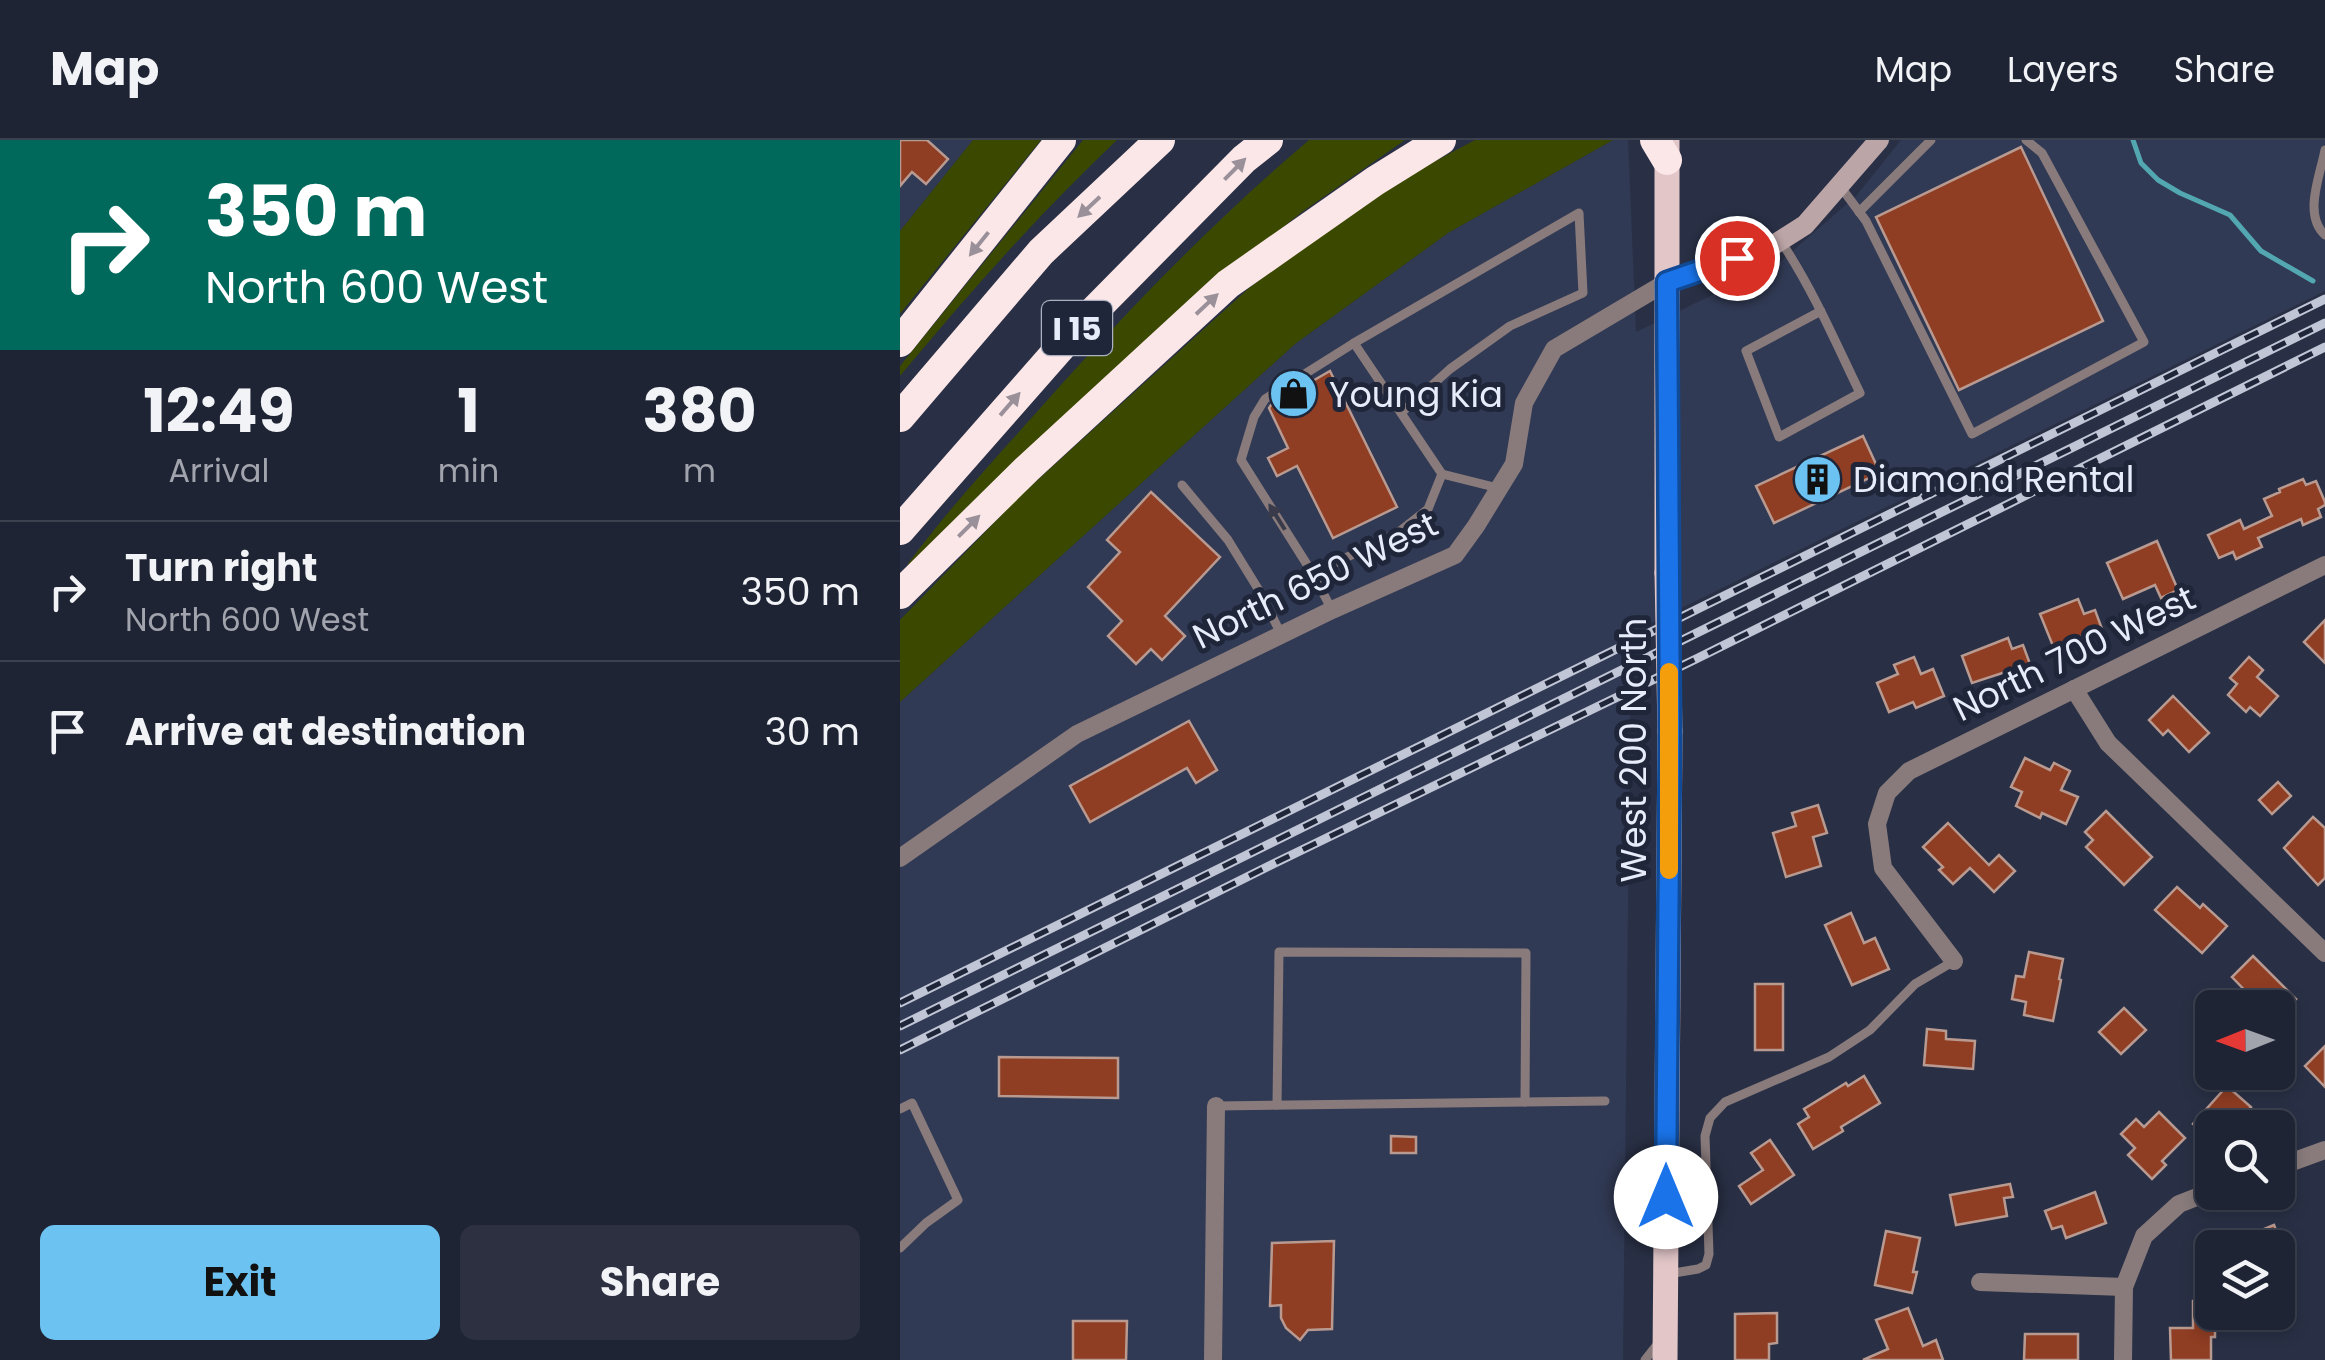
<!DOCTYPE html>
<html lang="en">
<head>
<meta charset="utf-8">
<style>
	body { margin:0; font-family:Poppins,sans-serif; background:#2c3040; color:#f1f3f6; height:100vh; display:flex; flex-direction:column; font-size:38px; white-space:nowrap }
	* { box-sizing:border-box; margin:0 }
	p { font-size:32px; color:#a1a4ac }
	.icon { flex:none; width:55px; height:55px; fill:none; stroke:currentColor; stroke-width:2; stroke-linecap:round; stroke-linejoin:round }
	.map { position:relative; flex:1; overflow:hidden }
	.drawer { display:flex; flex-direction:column; background:#1f2434; width:900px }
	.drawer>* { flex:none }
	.banner { background:#00695c; color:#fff; overflow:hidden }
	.needle { width:65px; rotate:269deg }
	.tools { position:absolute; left:1295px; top:850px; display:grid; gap:20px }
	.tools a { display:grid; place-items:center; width:100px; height:100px; border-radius:15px; background:#1f2434; box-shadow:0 5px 15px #0003,0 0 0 2px #3c414f; font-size:50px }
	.pin { position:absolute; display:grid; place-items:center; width:85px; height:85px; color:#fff; margin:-42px; border:5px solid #fff; border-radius:50%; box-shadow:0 2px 10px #0007 }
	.me { position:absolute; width:110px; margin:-55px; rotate:0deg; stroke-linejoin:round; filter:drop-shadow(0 0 8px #0008) }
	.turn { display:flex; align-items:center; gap:35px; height:210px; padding:0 40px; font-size:45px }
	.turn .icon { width:130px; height:130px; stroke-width:2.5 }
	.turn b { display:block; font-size:70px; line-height:85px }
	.eta { display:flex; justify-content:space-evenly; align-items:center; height:170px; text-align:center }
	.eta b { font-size:60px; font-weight:700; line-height:70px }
	.primary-button { display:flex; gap:20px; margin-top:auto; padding:20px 40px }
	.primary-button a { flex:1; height:115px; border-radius:15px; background:#6cc3f2; color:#111; font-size:40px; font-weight:700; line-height:115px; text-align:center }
	.primary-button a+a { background:#2c3040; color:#f1f3f6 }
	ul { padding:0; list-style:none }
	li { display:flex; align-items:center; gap:30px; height:140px; padding:0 40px; border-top:2px solid #3c414f }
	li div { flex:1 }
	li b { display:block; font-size:38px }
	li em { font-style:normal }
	header { display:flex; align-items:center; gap:60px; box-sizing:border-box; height:140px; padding:0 50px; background:#1f2434; border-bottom:2px solid #3c414f }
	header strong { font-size:48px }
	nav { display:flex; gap:55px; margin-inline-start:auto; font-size:35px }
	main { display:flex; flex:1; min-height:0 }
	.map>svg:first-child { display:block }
</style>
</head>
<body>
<header>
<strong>Map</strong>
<nav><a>Map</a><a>Layers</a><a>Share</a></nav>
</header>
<main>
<section class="drawer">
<div class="banner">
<div class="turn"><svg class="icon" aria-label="right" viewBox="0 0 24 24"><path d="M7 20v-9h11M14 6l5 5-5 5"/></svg><div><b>350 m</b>North 600 West</div></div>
</div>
<div class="eta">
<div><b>12:49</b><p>Arrival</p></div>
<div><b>1</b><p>min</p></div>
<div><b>380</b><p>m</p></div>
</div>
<ul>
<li><svg class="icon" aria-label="right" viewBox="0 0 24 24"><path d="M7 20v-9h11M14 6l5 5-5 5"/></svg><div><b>Turn right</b><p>North 600 West</p></div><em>350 m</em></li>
<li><svg class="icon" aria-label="arrive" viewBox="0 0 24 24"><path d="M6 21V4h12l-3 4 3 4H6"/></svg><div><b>Arrive at destination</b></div><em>30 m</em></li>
</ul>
<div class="primary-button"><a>Exit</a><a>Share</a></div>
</section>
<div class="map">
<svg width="1425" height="1220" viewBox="0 0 1425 1220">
	<rect width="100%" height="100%" fill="#293045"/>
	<g fill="#313a54">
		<polygon points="0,0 73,0 0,91"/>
		<polygon points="713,0 728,0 736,192 880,122 956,56 1001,0 1425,0 1425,151 731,493 723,1220 0,1220 0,562 395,204 548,93"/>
	</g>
	<g fill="#3a4800">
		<polygon points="73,0 141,0 0,174 0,91"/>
		<path d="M183,0H217C140,73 68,154 0,236V226Z"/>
		<path d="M409,0H505L402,72L344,118L17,420L7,425C46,372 91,323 135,274C222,176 309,85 409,0Z"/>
		<polygon points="575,0 713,0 548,93 395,204 0,562 0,480 121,355 349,148 433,85 496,42"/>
	</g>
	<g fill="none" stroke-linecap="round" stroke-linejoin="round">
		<polyline stroke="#52a7b1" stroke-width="5" points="1233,0 1241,23 1258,40 1280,53 1330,75 1361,111 1413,141"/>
	</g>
	<g fill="#8f3d23" stroke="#b99a91" stroke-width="2.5">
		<polygon points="0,0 27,0 48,19 26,44 12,32 0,46"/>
		<polygon points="1121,7 1203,181 1059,250 976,77"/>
		<polygon points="430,231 497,367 433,398 397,326 377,336 368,318 388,308 369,268 371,265"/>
		<polygon points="963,296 980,333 874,383 856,346"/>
		<polygon points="1403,339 1406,345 1416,341 1425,362 1425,365 1418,369 1421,377 1403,385 1401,379 1358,398 1362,407 1336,419 1333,412 1319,418 1308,395 1340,380 1344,389 1372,376 1364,359 1380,352 1379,349"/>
		<polygon points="251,352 320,417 265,476 285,496 262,520 251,509 236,524 208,496 222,481 188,447 220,412 207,400"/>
		<polygon points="1257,401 1278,450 1261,458 1255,445 1223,459 1207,423"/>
		<polygon points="1178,459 1184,474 1195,470 1202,489 1153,506 1140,474"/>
		<polygon points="1425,480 1425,523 1404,502"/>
		<polygon points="1108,498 1112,509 1123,505 1130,524 1072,543 1062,516"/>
		<polygon points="1014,517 1021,534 1033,529 1044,556 1016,568 1013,562 989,572 977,543 998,534 994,525"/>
		<polygon points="1349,517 1363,530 1357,537 1378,556 1360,576 1350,567 1346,572 1328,555 1337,544 1330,538"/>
		<polygon points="1273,556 1309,593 1289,612 1268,590 1263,595 1249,580"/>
		<polygon points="289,581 317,630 296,643 287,628 190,682 170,646"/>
		<polygon points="1125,618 1150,630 1154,623 1170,631 1161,650 1178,657 1166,684 1142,673 1140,678 1116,666 1122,652 1111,647"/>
		<polygon points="1378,642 1391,656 1372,674 1359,660"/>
		<polygon points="918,665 927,693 913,697 921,726 886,737 873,693 896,686 892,673"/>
		<polygon points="1206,671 1252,717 1224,745 1186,707 1193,700 1185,692"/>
		<polygon points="1413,677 1425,688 1425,738 1418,745 1384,708"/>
		<polygon points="1048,683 1089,725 1099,715 1115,731 1094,752 1070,728 1053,744 1039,730 1043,727 1023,707"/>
		<polygon points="1277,747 1300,768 1303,764 1327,786 1302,813 1255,770"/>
		<polygon points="951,773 964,803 975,798 989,829 952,845 925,785"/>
		<polygon points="1129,812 1163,819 1159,839 1161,840 1153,881 1124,875 1126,862 1112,859 1116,836 1124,837"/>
		<polygon points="1353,816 1396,859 1378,878 1378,868 1362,868 1332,837"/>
		<rect x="855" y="844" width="28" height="66"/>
		<polygon points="1224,868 1246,890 1221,914 1199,892"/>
		<polygon points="1027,889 1046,891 1046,899 1075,901 1073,929 1024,925"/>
		<polygon points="1425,906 1425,947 1405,926"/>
		<polygon points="99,917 218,918 218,958 99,956"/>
		<polygon points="964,936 980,963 941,987 943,991 913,1009 898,984 909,977 904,969 946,943 948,946"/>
		<polygon points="1327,946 1351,967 1332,988 1312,988 1312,1001 1293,984"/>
		<polygon points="1259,972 1285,998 1262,1021 1266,1025 1252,1039 1228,1015 1235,1008 1221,994 1236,979 1244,987"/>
		<polygon points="491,996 516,997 516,1013 491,1013"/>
		<polygon points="870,1000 894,1035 851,1064 839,1046 863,1030 851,1013"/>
		<polygon points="1110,1044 1113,1057 1104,1058 1107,1076 1056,1085 1050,1055"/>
		<polygon points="1195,1052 1206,1083 1166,1098 1162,1086 1152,1089 1145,1071"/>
		<polygon points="1374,1085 1383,1108 1320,1108 1320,1107"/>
		<polygon points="986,1091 1020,1098 1013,1132 1017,1132 1012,1153 975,1145"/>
		<polygon points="434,1101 432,1189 408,1190 400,1200 386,1188 381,1178 381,1165 370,1166 372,1103"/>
		<polygon points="1293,1161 1312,1161 1312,1172 1315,1172 1315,1197 1311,1197 1311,1220 1271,1220 1270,1188 1293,1188"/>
		<polygon points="1008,1168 1023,1206 1036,1200 1043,1220 963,1220 988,1209 976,1180"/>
		<polygon points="877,1173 877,1203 869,1204 869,1220 835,1220 835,1174"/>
		<polygon points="173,1181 227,1181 226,1220 173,1220"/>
		<polygon points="1125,1194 1178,1194 1178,1220 1124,1220"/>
	</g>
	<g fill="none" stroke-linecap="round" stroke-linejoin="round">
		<g stroke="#897b7c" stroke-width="9">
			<path d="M1425,10C1420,36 1403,75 1425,95"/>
			<polyline points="940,46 966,81 1072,294 1244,202 1142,13 1126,0"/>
			<polyline points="959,72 1031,0"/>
			<path d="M882,103C913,150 935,201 960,253L879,297L846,211L921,171"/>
			<polyline points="501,273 550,229 610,186 683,153 679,73 454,203 542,334 598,348"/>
			<polyline points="282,345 328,400 360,452 381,494"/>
			<polyline points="413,434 500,391 528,369 542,334"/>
			<polyline points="432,470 413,434 341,320 354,277 365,259 454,203"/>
			<polyline points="377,965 379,812 626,813 625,962"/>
			<polyline points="316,966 705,961"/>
			<polyline points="0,969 12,963 58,1060 26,1083 0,1108"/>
			<polyline points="768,1134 798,1129 806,1125 809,1114 805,996 810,978 825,962 929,917 970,890 1015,844 1054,821"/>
			<polyline points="745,1220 760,1201"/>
		</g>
		<g stroke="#897b7c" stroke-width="18">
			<polyline points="1174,549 1208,603 1425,813"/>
			<polyline points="0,718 177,594 432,470 555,415 576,386 614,324 624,263 654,209 767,142"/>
			<polyline points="1054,821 983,728 977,684 987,653 1009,631 1425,425"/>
			<polyline points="1378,1027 1425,1010"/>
			<polyline points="1080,1142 1224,1147"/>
			<polyline points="313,1220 316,966"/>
			<polyline points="1223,1220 1224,1147 1244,1096 1279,1064 1312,1051"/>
		</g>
		<polyline stroke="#bca5a7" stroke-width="20" points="767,142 872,106 905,85 979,0"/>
		<g stroke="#e2c6c8" stroke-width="25">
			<polyline points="767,0 767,433"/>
			<polyline points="765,1220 770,591"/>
		</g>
		<g stroke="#fce7e8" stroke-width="30">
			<polyline points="755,0 767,20"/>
			<polyline points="0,202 161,0"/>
			<polyline points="0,277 141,112 260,0"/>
			<polyline points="0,390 181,184 344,19 368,0"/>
			<polyline points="0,454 127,329 328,144 475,41 541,0"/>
		</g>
		<defs>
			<g id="rail">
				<polyline points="0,863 1425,159"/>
				<polyline points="0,886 1425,183"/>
				<polyline points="0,910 373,724 798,518 1425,207"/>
			</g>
		</defs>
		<use href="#rail" stroke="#c1c6d6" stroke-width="9"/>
		<use href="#rail" stroke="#1f263a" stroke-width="5" stroke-dasharray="15" stroke-linecap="butt"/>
		<polyline stroke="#e2c6c8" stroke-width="25" points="767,433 770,591"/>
	</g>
	<defs><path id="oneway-solid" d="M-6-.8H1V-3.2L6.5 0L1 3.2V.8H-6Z" transform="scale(2.5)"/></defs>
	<g fill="#99909a">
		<use href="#oneway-solid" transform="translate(335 29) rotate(-45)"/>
		<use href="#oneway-solid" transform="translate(189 67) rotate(137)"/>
		<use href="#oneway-solid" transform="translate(79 104) rotate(129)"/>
		<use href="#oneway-solid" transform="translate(307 164) rotate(-43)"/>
		<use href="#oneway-solid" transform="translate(110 264) rotate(-49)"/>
		<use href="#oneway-solid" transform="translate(69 386) rotate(-45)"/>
	</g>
	<use fill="#3a3b4a" href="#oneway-solid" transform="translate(377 377) rotate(-122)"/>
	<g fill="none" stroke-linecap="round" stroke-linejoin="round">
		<defs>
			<polyline id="route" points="766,1057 770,591 767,142 837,118"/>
		</defs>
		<use href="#route" stroke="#114b97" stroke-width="25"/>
		<use href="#route" stroke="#1a73e8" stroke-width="18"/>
		<polyline stroke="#f59e0b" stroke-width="18" points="769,730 769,532"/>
	</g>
	<defs>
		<symbol id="shop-disc" viewBox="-11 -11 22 22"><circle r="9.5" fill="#6cc3f2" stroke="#1f263a"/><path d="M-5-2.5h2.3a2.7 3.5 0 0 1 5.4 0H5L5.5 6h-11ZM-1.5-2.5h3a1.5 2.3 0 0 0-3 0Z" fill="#111"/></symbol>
		<symbol id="building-disc" viewBox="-11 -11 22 22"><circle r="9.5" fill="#6cc3f2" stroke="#1f263a"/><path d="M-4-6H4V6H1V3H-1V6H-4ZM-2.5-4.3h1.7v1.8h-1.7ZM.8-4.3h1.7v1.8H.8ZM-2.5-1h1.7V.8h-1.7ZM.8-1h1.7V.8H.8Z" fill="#111"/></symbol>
	</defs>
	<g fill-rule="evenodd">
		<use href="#shop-disc" x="366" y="226" width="55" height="55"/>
		<use href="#building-disc" x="890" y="312" width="55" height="55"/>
	</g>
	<g text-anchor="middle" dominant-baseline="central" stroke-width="10" stroke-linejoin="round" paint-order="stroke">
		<rect fill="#1f263a" stroke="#abb1c0" stroke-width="2.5" x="142" y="161" width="70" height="54" rx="8"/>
		<g font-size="32" font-weight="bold" fill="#e7ecfa">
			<text x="177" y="188">I 15</text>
		</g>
		<g font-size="35" fill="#e7ecfa" stroke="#1f263a" text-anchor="start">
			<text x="429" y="254">Young Kia</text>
			<text x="953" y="339">Diamond Rental</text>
		</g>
		<g font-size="35" fill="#e7ecfa" stroke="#1f263a">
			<text transform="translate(415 440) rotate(-26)">North 650 West</text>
			<text transform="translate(1174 513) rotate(-26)">North 700 West</text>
			<text transform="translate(733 610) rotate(-90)">West 200 North</text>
		</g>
	</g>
</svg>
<div class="tools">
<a><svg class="needle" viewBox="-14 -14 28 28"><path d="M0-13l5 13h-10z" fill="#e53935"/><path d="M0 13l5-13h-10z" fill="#a1a4ac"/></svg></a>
<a><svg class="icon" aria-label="search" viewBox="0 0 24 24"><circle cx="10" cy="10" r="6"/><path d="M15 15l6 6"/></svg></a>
<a><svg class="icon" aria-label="layers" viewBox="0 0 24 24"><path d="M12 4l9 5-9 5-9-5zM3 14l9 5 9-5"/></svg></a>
</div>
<div class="pin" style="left:837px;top:118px;background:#d93025"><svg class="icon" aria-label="arrive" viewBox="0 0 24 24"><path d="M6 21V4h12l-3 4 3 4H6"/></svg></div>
<svg class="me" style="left:766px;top:1057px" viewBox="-20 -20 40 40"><circle r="19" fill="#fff"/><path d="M0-13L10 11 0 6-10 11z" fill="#1a73e8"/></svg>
</div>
</main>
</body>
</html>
